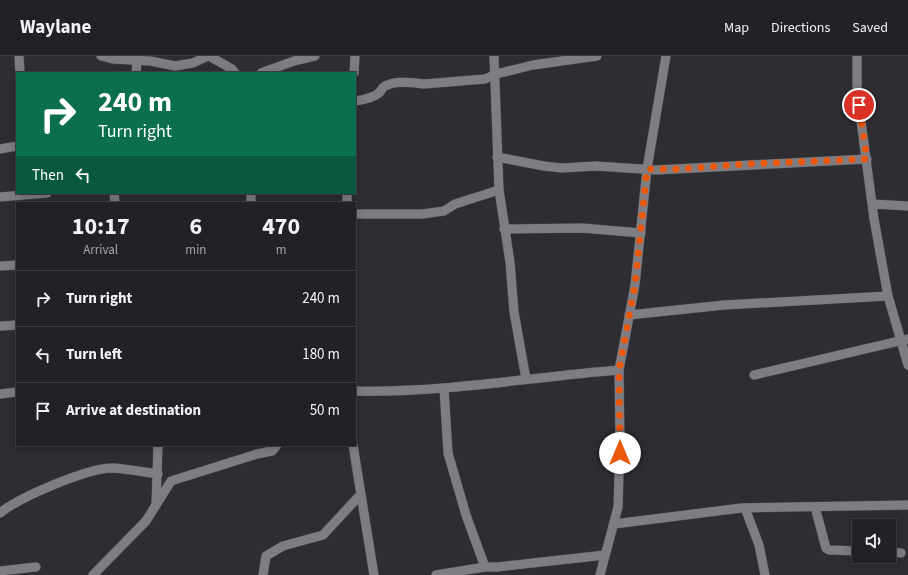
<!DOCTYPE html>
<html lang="en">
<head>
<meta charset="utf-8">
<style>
	body { margin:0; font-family:"Source Sans 3",sans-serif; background:#2e2f32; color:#f1f3f6; height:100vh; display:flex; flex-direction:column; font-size:15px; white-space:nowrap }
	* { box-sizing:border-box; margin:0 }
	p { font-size:13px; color:#a2a4a7 }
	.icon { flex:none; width:22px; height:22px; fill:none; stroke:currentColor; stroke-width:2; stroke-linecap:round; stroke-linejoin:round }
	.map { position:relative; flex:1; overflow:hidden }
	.drawer { position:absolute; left:16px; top:146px; width:340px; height:244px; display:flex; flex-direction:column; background:#222226; border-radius:0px; box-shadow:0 2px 10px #0003,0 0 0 1px #3f3f43 }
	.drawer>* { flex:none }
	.guide { position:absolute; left:16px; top:16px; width:340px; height:122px; border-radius:0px; box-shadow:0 2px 10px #0003,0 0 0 1px #3f3f43; background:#0b6e4f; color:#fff; overflow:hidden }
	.controls { position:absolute; left:852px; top:463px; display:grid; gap:8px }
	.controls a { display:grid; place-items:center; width:44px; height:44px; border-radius:0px; background:#222226; box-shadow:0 2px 10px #0003,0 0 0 1px #3f3f43; font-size:20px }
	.pin { position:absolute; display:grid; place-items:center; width:34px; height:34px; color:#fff; margin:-17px; border:2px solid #fff; border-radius:50%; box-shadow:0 1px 4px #0007 }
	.me { position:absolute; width:44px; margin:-22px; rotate:0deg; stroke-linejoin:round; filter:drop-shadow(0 0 3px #0008) }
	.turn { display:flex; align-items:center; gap:14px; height:84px; padding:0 16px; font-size:18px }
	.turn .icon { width:52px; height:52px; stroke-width:2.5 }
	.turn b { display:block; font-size:28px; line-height:34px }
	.then { display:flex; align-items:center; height:38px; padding:0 16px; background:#0003; gap:8px; font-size:15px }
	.eta { display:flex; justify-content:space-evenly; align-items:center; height:68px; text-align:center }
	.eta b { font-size:24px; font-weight:700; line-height:28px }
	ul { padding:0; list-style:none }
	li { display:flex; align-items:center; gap:12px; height:56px; padding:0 16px; border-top:1px solid #3f3f43 }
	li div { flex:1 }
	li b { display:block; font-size:15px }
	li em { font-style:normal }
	header { display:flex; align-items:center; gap:24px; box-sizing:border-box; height:56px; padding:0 20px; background:#222226; border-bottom:1px solid #3f3f43 }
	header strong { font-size:19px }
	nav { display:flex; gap:22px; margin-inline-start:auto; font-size:14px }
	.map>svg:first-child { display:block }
</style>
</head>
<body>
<header>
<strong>Waylane</strong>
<nav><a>Map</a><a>Directions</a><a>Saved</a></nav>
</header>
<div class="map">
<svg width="908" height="519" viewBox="0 0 908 519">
	<rect width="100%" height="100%" fill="#2d2d32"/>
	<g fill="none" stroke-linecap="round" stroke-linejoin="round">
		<defs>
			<g id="minor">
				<polyline points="19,0 20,17"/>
				<polyline points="101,0 113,3 150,5 175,10 193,7 208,0"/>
				<polyline points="209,0 232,13 235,17"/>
				<polyline points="494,0 499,134 510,206 514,256 526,323"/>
				<polyline points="857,0 857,35 874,163 888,240 908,309"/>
				<polyline points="136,17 137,6"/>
				<polyline points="261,17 294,5 315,0"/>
				<polyline points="354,17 355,0"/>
				<path d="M355,45C362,44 373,42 379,37C382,34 382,31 385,30C396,24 412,26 424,28L485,23L496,18L533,9L597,0"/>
				<polyline points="0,93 17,90"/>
				<polyline points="497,101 544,110 562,112 596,110 656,114 867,103"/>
				<polyline points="114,137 115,147"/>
				<polyline points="251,137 251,147"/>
				<polyline points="347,137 347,147"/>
				<polyline points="0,141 47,137"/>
				<polyline points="873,148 908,150"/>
				<polyline points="355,158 422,158 444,155 455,148 499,134"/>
				<polyline points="504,173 582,172 641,177"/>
				<polyline points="0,210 17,209"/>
				<polyline points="629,259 724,249 888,240"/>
				<polyline points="0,270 17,269"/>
				<polyline points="754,319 908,283"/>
				<polyline points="444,332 448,397 466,459 485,511"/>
				<path d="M355,335C443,337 531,321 619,314"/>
				<polyline points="0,338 17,336"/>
				<polyline points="353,389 374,519"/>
				<polyline points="156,448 158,389"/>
				<polyline points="815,451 826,492 829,494 859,495"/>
				<polyline points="745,452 759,489 765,519"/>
				<path d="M0,457C20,441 87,412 113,412C128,413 143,416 158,418"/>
				<polyline points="614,468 741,452 908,449"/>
				<polyline points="889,496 901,497"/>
				<polyline points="0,515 36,511"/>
				<polyline points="93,519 146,465 171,425 257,398 272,395 277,389"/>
				<polyline points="263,519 266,500 283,490 323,479 361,438"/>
				<polyline points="436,519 485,511 497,511 605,499"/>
				<polyline points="600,519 618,451 620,386 619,314 635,229 647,113 666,0"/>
			</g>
		</defs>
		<use href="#minor" stroke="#48484c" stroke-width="10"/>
		<use href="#minor" stroke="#7e7d84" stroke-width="9"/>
	</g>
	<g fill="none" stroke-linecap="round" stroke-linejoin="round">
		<polyline stroke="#ea580c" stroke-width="7" stroke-dasharray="0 12.6" points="620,397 619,314 635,229 647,113 679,113 747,108 867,103 859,49"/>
	</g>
</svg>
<div class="controls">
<a><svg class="icon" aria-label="sound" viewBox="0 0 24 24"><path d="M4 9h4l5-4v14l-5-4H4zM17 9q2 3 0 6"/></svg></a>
</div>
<div class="pin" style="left:859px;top:49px;background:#d93025"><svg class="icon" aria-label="arrive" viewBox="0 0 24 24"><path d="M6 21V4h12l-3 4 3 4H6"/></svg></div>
<svg class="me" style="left:620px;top:397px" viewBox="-20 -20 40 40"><circle r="19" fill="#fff"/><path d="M0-13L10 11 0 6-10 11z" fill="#ea580c"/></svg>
<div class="guide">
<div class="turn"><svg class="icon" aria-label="right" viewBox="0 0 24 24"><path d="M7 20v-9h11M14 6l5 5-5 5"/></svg><div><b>240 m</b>Turn right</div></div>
<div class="then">Then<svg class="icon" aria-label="left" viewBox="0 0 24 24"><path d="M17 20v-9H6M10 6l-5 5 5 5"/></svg></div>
</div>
<section class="drawer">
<div class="eta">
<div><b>10:17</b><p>Arrival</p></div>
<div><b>6</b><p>min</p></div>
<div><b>470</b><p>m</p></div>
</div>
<ul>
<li><svg class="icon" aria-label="right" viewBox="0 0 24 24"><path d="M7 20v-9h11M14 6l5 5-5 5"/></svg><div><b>Turn right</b></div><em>240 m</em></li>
<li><svg class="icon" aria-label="left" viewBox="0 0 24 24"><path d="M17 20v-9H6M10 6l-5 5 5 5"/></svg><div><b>Turn left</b></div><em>180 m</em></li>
<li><svg class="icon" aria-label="arrive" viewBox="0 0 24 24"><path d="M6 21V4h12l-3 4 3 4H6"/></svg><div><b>Arrive at destination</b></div><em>50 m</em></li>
</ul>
</section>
</div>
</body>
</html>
